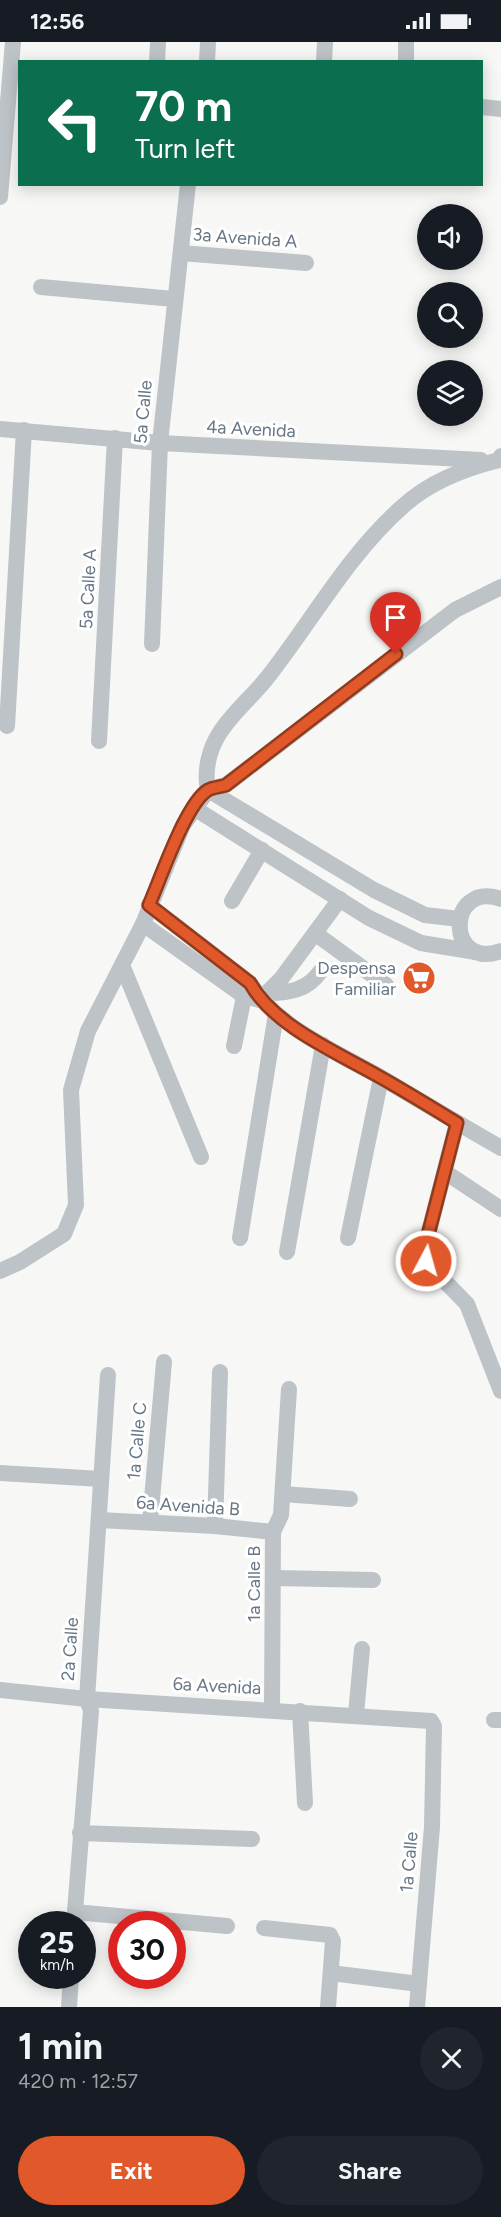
<!DOCTYPE html>
<html lang="en">
<head>
<meta charset="utf-8">
<style>
	body { margin:0; font-family:Figtree,sans-serif; background:#20242c; color:#f1f3f6; height:100vh; display:flex; flex-direction:column; font-size:22px; white-space:nowrap }
	* { box-sizing:border-box; margin:0 }
	p { font-size:20px; color:#9ea1a6 }
	.icon { flex:none; width:33px; height:33px; fill:none; stroke:currentColor; stroke-width:2; stroke-linecap:round; stroke-linejoin:round }
	.map { position:relative; height:1965px; overflow:hidden }
	.sheet { display:flex; flex-direction:column; background:#171b24; flex:1 }
	.sheet>* { flex:none }
	.banner { position:absolute; left:18px; top:18px; width:465px; height:126px; border-radius:0px; box-shadow:0 3px 15px #0003; background:#0b6e4f; color:#fff; overflow:hidden }
	.fabs { position:absolute; left:417px; top:162px; display:grid; gap:12px }
	.fabs a { display:grid; place-items:center; width:66px; height:66px; border-radius:50%; background:#171b24; box-shadow:0 3px 15px #0003; font-size:30px }
	.speed { position:absolute; left:18px; top:1869px; display:flex; gap:12px; font-size:30px; font-weight:700; text-align:center }
	.speed>* { display:grid; place-content:center; width:78px; height:78px; border-radius:50%; background:#171b24; box-shadow:0 3px 15px #0003; line-height:1 }
	.speed small { font-size:15px; font-weight:400 }
	.speed .limit { border:9px solid #d22; background:#fff; color:#111 }
	.pin { position:absolute; display:grid; place-items:center; width:51px; height:51px; color:#fff; margin:-62px -26px; border-radius:50% 50% 50% 0; rotate:-45deg; box-shadow:0 0 6px #0007 }
	.pin .icon { rotate:45deg }
	.me { position:absolute; width:66px; margin:-33px; rotate:6deg; stroke-linejoin:round; filter:drop-shadow(0 0 4px #0008) }
	.turn { display:flex; align-items:center; gap:21px; height:126px; padding:0 18px; font-size:27px }
	.turn .icon { width:78px; height:78px; stroke-width:2.5 }
	.turn b { display:block; font-size:42px; line-height:51px }
	.round { display:grid; place-items:center; flex:none; width:63px; height:63px; border-radius:32px; background:#20242c }
	.headline { display:flex; align-items:center; justify-content:space-between; height:102px; padding:0 18px }
	h1 { font-size:36px; font-weight:700; line-height:45px }
	.button { display:flex; gap:12px; margin-top:auto; padding:12px 18px }
	.button a { flex:1; height:69px; border-radius:36px; background:#e1592b; color:#fff; font-size:24px; font-weight:700; line-height:69px; text-align:center }
	.button a+a { background:#20242c; color:#f1f3f6 }
	.status { display:flex; justify-content:space-between; align-items:center; height:42px; padding:0 30px; background:#171b24; direction:ltr }
	.status svg { height:16px; fill:currentColor }
	.map>svg:first-child { display:block }
</style>
</head>
<body>
<div class="status"><b>12:56</b><svg viewBox="0 0 49 12"><path d="M0 12V9h3v3zM5 12V6h3v6zM10 12V3h3v9zM15 12V0h3v12zM26 1h20v11H26zM47 4h2v5h-2z"/></svg></div>
<div class="map">
<svg width="501" height="1965" viewBox="0 0 501 1965">
	<rect width="100%" height="100%" fill="#f7f7f5"/>
	<g fill="none" stroke-linecap="round" stroke-linejoin="round">
		<g stroke="#bec3c7" stroke-width="16">
			<polyline points="157,20 158,0"/>
			<polyline points="207,20 208,0"/>
			<polyline points="324,20 325,0"/>
			<polyline points="406,20 406,0"/>
			<polyline points="482,65 501,67"/>
			<polyline points="0,155 13,0"/>
			<polyline points="181,211 306,221"/>
			<polyline points="41,245 174,257"/>
			<polyline points="0,387 160,401 481,418"/>
			<polyline points="152,602 160,401 188,142"/>
			<polyline points="7,684 24,388"/>
			<polyline points="99,699 115,396"/>
			<polyline points="194,766 369,876 421,901 476,910"/>
			<path d="M501,857C446,838 446,929 501,909"/>
			<polyline points="232,859 262,808"/>
			<path d="M149,863L250,941C275,985 339,1011 382,1036C422,1060 461,1083 501,1106"/>
			<path d="M459,877L425,873L374,848L208,748C204,729 209,708 219,692C232,671 252,655 267,636C312,579 347,514 402,465C429,440 463,427 499,418L501,414"/>
			<polyline points="143,882 244,954 260,958"/>
			<polyline points="316,892 386,943"/>
			<polyline points="122,923 201,1115"/>
			<path d="M268,951C290,951 307,948 320,930"/>
			<polyline points="260,958 281,937 340,857"/>
			<polyline points="234,1004 244,954"/>
			<polyline points="457,1081 428,1193 426,1220 467,1262 501,1349"/>
			<polyline points="445,1130 501,1167"/>
			<polyline points="240,1196 276,972"/>
			<polyline points="348,1196 381,1036"/>
			<polyline points="287,1210 323,1003"/>
			<polyline points="0,1229 20,1220 64,1192 76,1163 71,1048 88,989 143,882 183,783 208,748 226,743 455,568 501,545"/>
			<polyline points="0,1431 101,1437"/>
			<polyline points="283,1452 350,1457"/>
			<polyline points="99,1478 215,1484 273,1490"/>
			<polyline points="150,1480 164,1320"/>
			<polyline points="215,1484 220,1330"/>
			<polyline points="275,1536 373,1538"/>
			<polyline points="0,1648 87,1657 431,1679 434,1684 432,1785 417,1965"/>
			<polyline points="272,1667 273,1490 281,1473 289,1347"/>
			<polyline points="300,1669 305,1761"/>
			<polyline points="356,1672 362,1607"/>
			<polyline points="494,1678 501,1678"/>
			<polyline points="80,1791 252,1797"/>
			<polyline points="75,1870 227,1884"/>
			<polyline points="74,1882 91,1669 87,1657 108,1333"/>
			<polyline points="264,1886 330,1893 333,1899 328,1965"/>
			<polyline points="331,1931 419,1942"/>
			<polyline points="69,1965 71,1934"/>
		</g>
	</g>
	<g fill="none" stroke-linecap="round" stroke-linejoin="round">
		<defs>
			<path id="route" d="M396,612L226,743C221,745 213,745 208,748C186,761 160,838 149,863L250,941C274,984 336,1010 378,1034C405,1049 431,1065 457,1081L428,1193L426,1219"/>
		</defs>
		<use href="#route" stroke="#923a1c" stroke-width="15"/>
		<use href="#route" stroke="#e1592b" stroke-width="10"/>
	</g>
	<defs>
		<symbol id="supermarket-disc" viewBox="-11 -11 22 22"><circle r="9.5" fill="#e1592b" stroke="#fff"/><path d="M-6-5.5h2.5l.6 2H6L4.5 2H-2.5L-4.4-4H-6ZM-1.5 3.2a1.3 1.3 0 1 0 .1 0ZM3 3.2a1.3 1.3 0 1 0 .1 0Z" fill="#fff"/></symbol>
	</defs>
	<g fill-rule="evenodd">
		<use href="#supermarket-disc" x="400" y="917" width="38" height="38"/>
	</g>
	<g text-anchor="middle" dominant-baseline="central" stroke-width="6" stroke-linejoin="round" paint-order="stroke">
		<g font-size="18" fill="#677785" stroke="#fff">
			<text transform="translate(245 196) rotate(4)">3a Avenida A</text>
			<text transform="translate(143 370) rotate(-85)">5a Calle</text>
			<text transform="translate(251 387) rotate(3)">4a Avenida</text>
			<text transform="translate(88 547) rotate(-87)">5a Calle A</text>
			<text transform="translate(137 1399) rotate(-85)">1a Calle C</text>
			<text transform="translate(188 1464) rotate(4)">6a Avenida B</text>
			<text transform="translate(254 1542) rotate(-90)">1a Calle B</text>
			<text transform="translate(70 1607) rotate(-86)">2a Calle</text>
			<text transform="translate(217 1644) rotate(3)">6a Avenida</text>
			<text transform="translate(409 1820) rotate(-85)">1a Calle</text>
		</g>
		<g font-size="18" fill="#677785" stroke="#fff" text-anchor="end">
			<text x="396" y="926">Despensa<tspan x="396" dy="21">Familiar</tspan></text>
		</g>
	</g>
</svg>
<div class="fabs">
<a><svg class="icon" aria-label="sound" viewBox="0 0 24 24"><path d="M4 9h4l5-4v14l-5-4H4zM17 9q2 3 0 6"/></svg></a>
<a><svg class="icon" aria-label="search" viewBox="0 0 24 24"><circle cx="10" cy="10" r="6"/><path d="M15 15l6 6"/></svg></a>
<a><svg class="icon" aria-label="layers" viewBox="0 0 24 24"><path d="M12 4l9 5-9 5-9-5zM3 14l9 5 9-5"/></svg></a>
</div>
<div class="speed"><div>25<small>km/h</small></div><div class="limit">30</div></div>
<div class="pin" style="left:396px;top:612px;background:#d93025"><svg class="icon" aria-label="arrive" viewBox="0 0 24 24"><path d="M6 21V4h12l-3 4 3 4H6"/></svg></div>
<svg class="me" style="left:426px;top:1219px" viewBox="-20 -20 40 40"><circle r="17" fill="#e1592b" stroke="#fff" stroke-width="3"/><path d="M0-11L8 9 0 5-8 9z" fill="#fff"/></svg>
<div class="banner">
<div class="turn"><svg class="icon" aria-label="left" viewBox="0 0 24 24"><path d="M17 20v-9H6M10 6l-5 5 5 5"/></svg><div><b>70 m</b>Turn left</div></div>
</div>
</div>
<section class="sheet">
<div class="headline"><div><h1>1 min</h1><p>420 m · 12:57</p></div><a class="round"><svg class="icon" aria-label="close" viewBox="0 0 24 24"><path d="M6 6l12 12M18 6L6 18"/></svg></a></div>
<div class="button"><a>Exit</a><a>Share</a></div>
</section>
</body>
</html>
